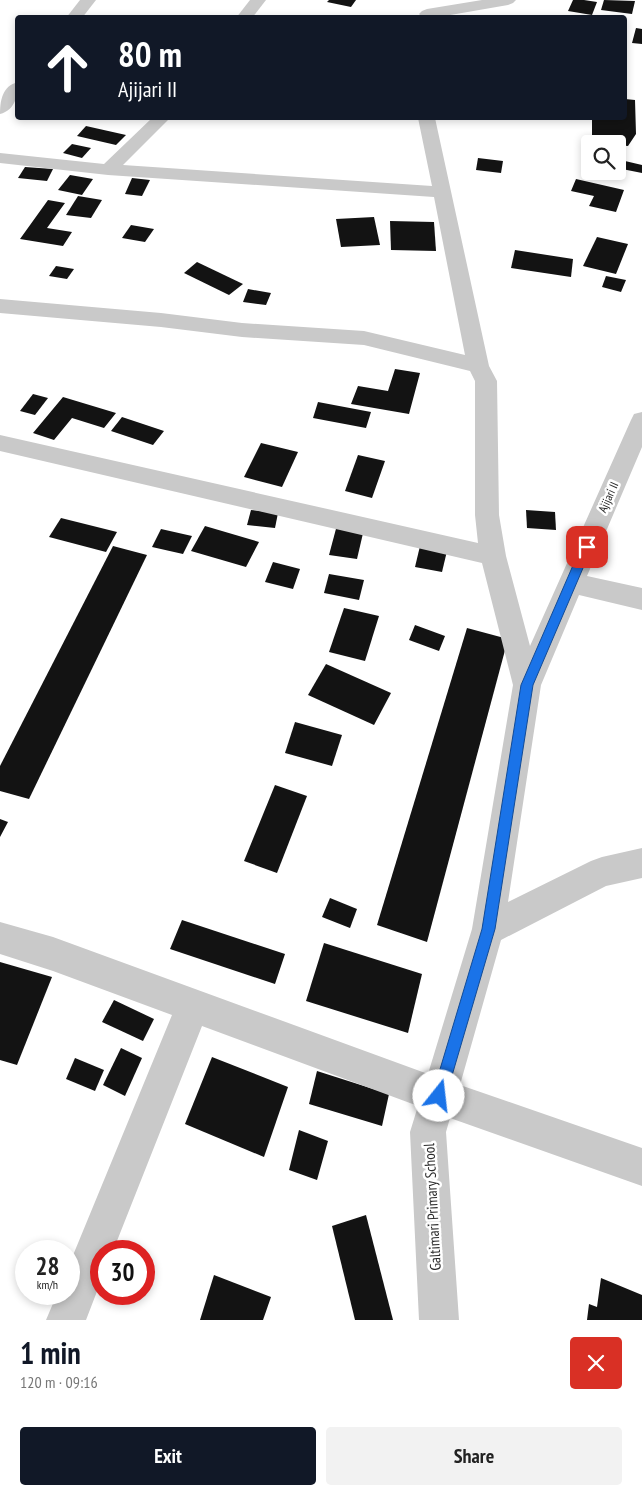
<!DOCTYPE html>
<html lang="en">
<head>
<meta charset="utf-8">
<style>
	body { margin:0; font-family:"PT Sans Narrow",sans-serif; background:#f2f2f2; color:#222; height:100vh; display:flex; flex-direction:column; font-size:19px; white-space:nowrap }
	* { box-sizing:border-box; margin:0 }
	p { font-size:16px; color:#767676 }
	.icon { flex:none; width:28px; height:28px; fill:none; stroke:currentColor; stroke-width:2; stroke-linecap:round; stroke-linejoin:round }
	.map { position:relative; height:1320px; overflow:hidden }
	.details { display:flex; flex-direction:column; background:#fff; flex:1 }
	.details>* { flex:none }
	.guide { position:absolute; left:15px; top:15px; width:612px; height:105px; border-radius:5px; box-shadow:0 2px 8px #0003; background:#111827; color:#fff; overflow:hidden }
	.buttons { position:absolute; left:581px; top:135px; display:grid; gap:10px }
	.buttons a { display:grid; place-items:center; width:45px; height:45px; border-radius:5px; background:#fff; box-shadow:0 2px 8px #0003; font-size:25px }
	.speed { position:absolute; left:15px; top:1240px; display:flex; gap:10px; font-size:25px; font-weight:700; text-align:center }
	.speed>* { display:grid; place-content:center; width:65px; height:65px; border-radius:50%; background:#fff; box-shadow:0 2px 8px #0003; line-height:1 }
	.speed small { font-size:12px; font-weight:400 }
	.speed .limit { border:8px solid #d22; background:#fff; color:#111 }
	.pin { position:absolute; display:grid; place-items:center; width:42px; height:42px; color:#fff; margin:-21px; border-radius:10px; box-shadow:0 2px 8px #0006 }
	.me { position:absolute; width:55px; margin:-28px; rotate:16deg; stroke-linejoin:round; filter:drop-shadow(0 0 4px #0008) }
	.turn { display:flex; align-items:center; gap:18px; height:105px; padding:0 20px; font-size:22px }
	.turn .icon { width:65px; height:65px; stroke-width:2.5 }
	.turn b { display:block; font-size:35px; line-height:42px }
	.round { display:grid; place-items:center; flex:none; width:52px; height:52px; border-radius:5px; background:#f2f2f2 }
	.summary { display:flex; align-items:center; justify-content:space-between; height:85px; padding:0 20px }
	h1 { font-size:30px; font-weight:800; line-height:38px; color:#111827 }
	.button { display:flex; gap:10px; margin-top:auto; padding:10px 20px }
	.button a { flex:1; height:58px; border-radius:5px; background:#111827; color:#fff; font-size:20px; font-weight:800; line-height:58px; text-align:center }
	.button a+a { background:#f2f2f2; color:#222 }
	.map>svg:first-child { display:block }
</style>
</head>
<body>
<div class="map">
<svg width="642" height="1320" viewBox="0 0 642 1320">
	<rect width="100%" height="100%" fill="#fff"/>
	<g fill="#131313">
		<polygon points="329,0 356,0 351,7 327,2"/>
		<polygon points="573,0 584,0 597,2 592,15 568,11"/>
		<polygon points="604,0 635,1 632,14 601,10"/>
		<polygon points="636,28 642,29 642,44 632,43"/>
		<polygon points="625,99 635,100 636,134 628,146 592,143 592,118 625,118"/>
		<polygon points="86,126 126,135 116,145 77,136"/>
		<polygon points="72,144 91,148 82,158 63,153"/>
		<polygon points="478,158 503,161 501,173 476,170"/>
		<polygon points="625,161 642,165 642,173 622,169"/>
		<polygon points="25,167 53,169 47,181 18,178"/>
		<polygon points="70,175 93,179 82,195 58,190"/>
		<polygon points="132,178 150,180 142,196 125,194"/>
		<polygon points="576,179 624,190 616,212 589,206 594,196 571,191"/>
		<polygon points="78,196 102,200 91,218 66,215"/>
		<polygon points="48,200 65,203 47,228 72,232 63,246 20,239"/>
		<polygon points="374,217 380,245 341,247 336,219"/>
		<polygon points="390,221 434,222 436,251 391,250"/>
		<polygon points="131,225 154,229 145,242 122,238"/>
		<polygon points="597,237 628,244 616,274 583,266"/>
		<polygon points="515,250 573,259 571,277 511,268"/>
		<polygon points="197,262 243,284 229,295 184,273"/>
		<polygon points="56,266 74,269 67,279 49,276"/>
		<polygon points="606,276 626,280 621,292 602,287"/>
		<polygon points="248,289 271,293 266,305 243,302"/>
		<polygon points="395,369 420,373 409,414 351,404 358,386 388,391"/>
		<polygon points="33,394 48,398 35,415 20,411"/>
		<polygon points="63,397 116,413 104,428 72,418 54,440 33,433"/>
		<polygon points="318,402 371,412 366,428 313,418"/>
		<polygon points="122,417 164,431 153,445 111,431"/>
		<polygon points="261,443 298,452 282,487 244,477"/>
		<polygon points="358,455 385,461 372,498 345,491"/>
		<polygon points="251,510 278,513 275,528 247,525"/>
		<polygon points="526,510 555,512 556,530 527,528"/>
		<polygon points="61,518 117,532 106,552 49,537"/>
		<polygon points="337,525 364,529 357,559 329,555"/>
		<polygon points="205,526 259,542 246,567 191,551"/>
		<polygon points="161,529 192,536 183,554 152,547"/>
		<polygon points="113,546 147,555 29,799 0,791 0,766"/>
		<polygon points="420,546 447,551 442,572 415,567"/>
		<polygon points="273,562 300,569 293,589 265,582"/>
		<polygon points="329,574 364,580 359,600 324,593"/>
		<polygon points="344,608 379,616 365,661 329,652"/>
		<polygon points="415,625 445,636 439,651 409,640"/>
		<polygon points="467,628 508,639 427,942 377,925"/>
		<polygon points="326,664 391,693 374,725 308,695"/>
		<polygon points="295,722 342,735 332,766 285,753"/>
		<polygon points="275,785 307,796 277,873 244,861"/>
		<polygon points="0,819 8,822 0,837"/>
		<polygon points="330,898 357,909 350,928 322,917"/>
		<polygon points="182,920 285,954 275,984 170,949"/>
		<polygon points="324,943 422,974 408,1033 306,1001"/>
		<polygon points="0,962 52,977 17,1065 0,1060"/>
		<polygon points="114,1000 154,1019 143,1041 102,1022"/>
		<polygon points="121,1048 142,1058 125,1096 103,1085"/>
		<polygon points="212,1057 288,1087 264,1157 185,1124"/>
		<polygon points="75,1058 104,1070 95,1091 66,1079"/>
		<polygon points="317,1071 389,1094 382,1126 309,1104"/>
		<polygon points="299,1130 328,1141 317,1180 289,1170"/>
		<polygon points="366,1215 393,1320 355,1320 332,1226"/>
		<polygon points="214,1275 271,1297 263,1320 200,1320"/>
		<polygon points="601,1278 642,1295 642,1320 587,1320 589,1304 597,1307"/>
	</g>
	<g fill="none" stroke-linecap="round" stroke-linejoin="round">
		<g fill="#c9c9c9" fill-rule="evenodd">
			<polygon points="80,0 96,0 82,18 66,18"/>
			<polygon points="250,0 266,0 252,18 236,18"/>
			<polygon points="482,0 516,0 513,3 508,5 433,18 422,17 419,14 422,11 427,9"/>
			<path d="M18,82C18,96 15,110 0,114C0,101 2,86 18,82Z"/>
			<polygon points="152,118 170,118 123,165 432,186 418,118 435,118 489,366 497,381 499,515 506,556 530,646 631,420 634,414 642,412 642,447 587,576 642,588 642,610 579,595 541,685 508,902 591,861 602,857 642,848 642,878 606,886 501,940 460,1085 642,1148 642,1186 450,1118 446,1132 459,1320 419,1320 410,1132 418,1106 202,1026 113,1251 101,1251 101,1281 86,1320 46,1320 57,1294 69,1294 69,1265 172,1015 53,971 0,954 0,922 53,937 428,1074 472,929 513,685 482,563 0,451 0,435 478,543 475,515 475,381 470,371 364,345 242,337 161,327 0,313 0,299 161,313 242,323 364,331 465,355 434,197 108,175 0,163 0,153 104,164"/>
		</g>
	</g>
	<polygon fill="#1a73e8" stroke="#114b97" points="587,543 592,547 533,685 495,929 446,1096 444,1101 439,1103 434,1101 432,1096 482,929 521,685 581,547"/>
	<g text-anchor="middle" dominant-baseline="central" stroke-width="5" stroke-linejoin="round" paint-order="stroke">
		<g font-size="12" fill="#2c2c2c" stroke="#fff">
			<text transform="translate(608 497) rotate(-66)">Ajijari II</text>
		</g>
		<g font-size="15" fill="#2c2c2c" stroke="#fff">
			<text transform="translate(432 1207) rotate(-93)">Galtimari Primary School</text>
		</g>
	</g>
</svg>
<div class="buttons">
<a><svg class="icon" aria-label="search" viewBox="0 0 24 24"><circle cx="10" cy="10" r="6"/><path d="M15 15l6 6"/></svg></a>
</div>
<div class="speed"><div>28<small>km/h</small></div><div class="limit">30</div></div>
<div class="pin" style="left:587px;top:547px;background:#d93025"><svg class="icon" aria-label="arrive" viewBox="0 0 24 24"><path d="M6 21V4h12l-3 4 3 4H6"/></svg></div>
<svg class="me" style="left:439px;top:1096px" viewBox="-20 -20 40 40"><circle r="19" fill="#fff"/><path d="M0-13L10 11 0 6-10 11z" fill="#1a73e8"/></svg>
<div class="guide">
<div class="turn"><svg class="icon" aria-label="ahead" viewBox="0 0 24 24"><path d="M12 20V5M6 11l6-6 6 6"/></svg><div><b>80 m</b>Ajijari II</div></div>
</div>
</div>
<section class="details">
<div class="summary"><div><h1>1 min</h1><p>120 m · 09:16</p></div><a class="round" style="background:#d93025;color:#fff"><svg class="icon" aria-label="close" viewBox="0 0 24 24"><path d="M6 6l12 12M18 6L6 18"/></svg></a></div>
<div class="button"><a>Exit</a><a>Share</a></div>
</section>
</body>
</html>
